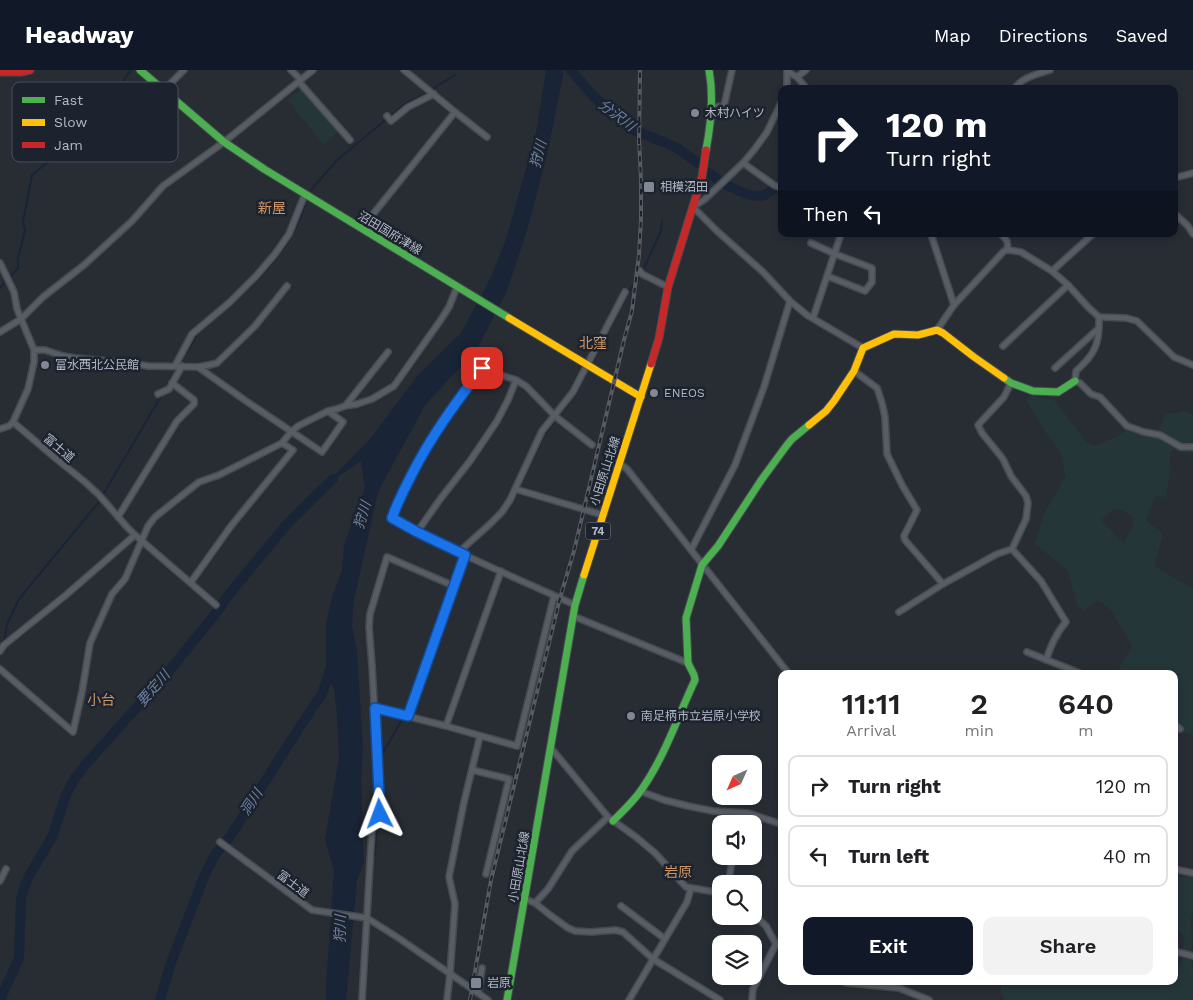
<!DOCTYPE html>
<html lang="en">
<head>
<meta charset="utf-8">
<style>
	body { margin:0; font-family:"Work Sans","Noto Sans JP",sans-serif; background:#f2f2f2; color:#202124; height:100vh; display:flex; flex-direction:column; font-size:19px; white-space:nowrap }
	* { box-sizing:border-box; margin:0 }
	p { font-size:16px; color:#757577 }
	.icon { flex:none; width:28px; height:28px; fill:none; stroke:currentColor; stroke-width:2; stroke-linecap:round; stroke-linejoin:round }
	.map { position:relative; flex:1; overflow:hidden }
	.side { position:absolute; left:778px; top:600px; width:400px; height:315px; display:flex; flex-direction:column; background:#fff; border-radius:10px; box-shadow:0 2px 8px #0003 }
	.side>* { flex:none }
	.banner { position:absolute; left:778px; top:15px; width:400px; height:152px; border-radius:10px; box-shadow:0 2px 8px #0003; background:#111827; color:#fff; overflow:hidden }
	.needle { width:32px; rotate:225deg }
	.controls { position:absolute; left:712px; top:685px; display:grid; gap:10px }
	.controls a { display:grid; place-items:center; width:50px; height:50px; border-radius:10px; background:#fff; box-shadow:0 2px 8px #0003; font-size:25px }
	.pin { position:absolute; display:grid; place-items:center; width:42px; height:42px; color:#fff; margin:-21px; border-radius:10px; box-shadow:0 2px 8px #0006 }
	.me { position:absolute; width:55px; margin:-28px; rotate:357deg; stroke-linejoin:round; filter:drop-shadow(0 0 4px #0008) }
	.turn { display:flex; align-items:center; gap:18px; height:105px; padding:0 25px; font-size:22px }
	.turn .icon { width:65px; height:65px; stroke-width:2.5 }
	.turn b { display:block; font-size:35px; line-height:42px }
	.then { display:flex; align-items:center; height:48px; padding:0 25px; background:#0003; gap:10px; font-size:19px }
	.eta { display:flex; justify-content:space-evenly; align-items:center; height:85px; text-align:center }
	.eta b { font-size:30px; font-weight:600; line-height:35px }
	.action { display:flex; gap:10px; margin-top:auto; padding:10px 25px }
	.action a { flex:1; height:58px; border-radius:10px; background:#111827; color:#fff; font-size:20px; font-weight:600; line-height:58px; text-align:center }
	.action a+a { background:#f2f2f2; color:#202124 }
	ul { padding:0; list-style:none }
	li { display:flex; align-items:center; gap:15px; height:62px; margin:0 10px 8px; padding:0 15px; border:2px solid #e0e0e0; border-radius:10px }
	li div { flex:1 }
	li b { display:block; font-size:19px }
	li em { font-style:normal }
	header { display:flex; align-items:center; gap:30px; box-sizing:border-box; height:70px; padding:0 25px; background:#111827; color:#fff }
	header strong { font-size:24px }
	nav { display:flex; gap:28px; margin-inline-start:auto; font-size:18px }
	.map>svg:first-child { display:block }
</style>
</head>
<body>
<header>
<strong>Headway</strong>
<nav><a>Map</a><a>Directions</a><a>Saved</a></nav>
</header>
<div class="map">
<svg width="1193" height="930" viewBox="0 0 1193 930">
	<rect width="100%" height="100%" fill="#282d34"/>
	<g fill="#253639" fill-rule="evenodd">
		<polygon points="302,19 339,61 324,74 322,73 288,30"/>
		<path d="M1031,326L1054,330L1086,372L1093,376L1119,366L1125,360L1158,363L1165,343H1178L1183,341L1193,345V384L1173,380L1170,383L1169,408L1166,427L1155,426L1146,450L1163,464L1154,496L1193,519V665L1174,660V604H1116L1132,576L1112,541L1098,530L1083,541L1077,535L1068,500L1035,474L1044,444L1066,406L1060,382L1038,351L1027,330ZM1114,438L1124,441L1132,446L1134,454L1124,474L1101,450Z"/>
		<polygon points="1174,806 1191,807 1193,808 1193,843 1191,847 1192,896 1193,897 1193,930 1005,930 1001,924 1001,911 1174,911 1174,898 1182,893 1184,865 1174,858"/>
	</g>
	<polygon fill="#192436" points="546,0 563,0 563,6 547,85 528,157 507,221 477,279 425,335 378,422 354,530 352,555 357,581 363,677 361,709 364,793 357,810 346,930 326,930 326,915 334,800 325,769 339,687 337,645 334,618 326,604 326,554 332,527 342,500 344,475 365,418 361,391 323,417 370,369 418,305 461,263 491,207 506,169 536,63"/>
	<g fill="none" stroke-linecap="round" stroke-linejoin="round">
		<g stroke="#192436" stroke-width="2">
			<polyline points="434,18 455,5"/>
			<polyline points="311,120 337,90 405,34 427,23"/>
			<polyline points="1174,139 1193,157"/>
			<polyline points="0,218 18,198 18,188 25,161 23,152 32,105 59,83 81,66 94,52 131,0"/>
			<path d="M232,234C255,214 283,184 296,157C300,149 303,140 306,132"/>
			<polyline points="591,295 630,219 640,207 661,161 662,150"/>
			<polyline points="165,319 198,263 228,237"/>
			<polyline points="507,439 516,425 544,365 575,325 589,299"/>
			<polyline points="2,574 5,568 7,554 19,529 98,433 163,323"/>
			<polyline points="375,785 376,763 383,749 384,741 382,727 381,686 402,650 410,633 461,487 466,481 485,462"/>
		</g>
		<g stroke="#192436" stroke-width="10">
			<polyline points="571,0 594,27 636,61 664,72 679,79 698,93"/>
			<polyline points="709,103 718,110"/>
			<path d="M725,114C734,119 753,129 764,125C770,123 776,117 781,114"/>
			<polyline points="0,930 19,888 21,829 24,818 28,808 53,765 65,727 75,708 86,694 169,601 213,547 230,523 288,453 333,409"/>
			<polyline points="160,930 171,893 205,804 215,785 231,765 301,655 322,624 332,594"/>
		</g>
		<defs>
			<g id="street">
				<polyline points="291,0 301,10"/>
				<polyline points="404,0 455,42 487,67"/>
				<polyline points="787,0 787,19"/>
				<polyline points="787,1 797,7 807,19"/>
				<polyline points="797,7 806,0"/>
				<polyline points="299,12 350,70"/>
				<path d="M1014,19C1022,7 1038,4 1050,0"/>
				<polyline points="164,20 184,0"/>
				<polyline points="781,33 767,62 754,80 743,93 704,130 693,137 717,161 763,202 790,231 807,245 863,278"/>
				<polyline points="711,37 724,36 732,0"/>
				<polyline points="387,46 391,51 408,37 434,24"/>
				<polyline points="743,93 774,115 781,118"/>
				<polyline points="1174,108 1193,103"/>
				<polyline points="1174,143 1188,156 1193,164"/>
				<polyline points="362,158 455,42"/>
				<polyline points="931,164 954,235"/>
				<polyline points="1001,164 1007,171 1008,180"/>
				<polyline points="811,173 835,184 872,198 872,212 865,221 827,206"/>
				<polyline points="0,193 14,222 17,239 34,280 34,292 28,319 13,352 54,387 85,412 99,425 127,457 135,465 216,535"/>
				<polyline points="640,201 642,204 668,217"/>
				<polyline points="1052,201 1093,164"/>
				<path d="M1099,247C1099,253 1099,261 1098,267C1096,282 1086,292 1076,301L1075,311L1080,313L1091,324L1100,327L1127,356L1144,362L1160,365L1181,377H1193"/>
				<polyline points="813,248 841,164"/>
				<polyline points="937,260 954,235 1004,181 1008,180 1021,182 1052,201 1068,215 1088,237 1099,247 1126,248 1137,251 1174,287 1193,295"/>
				<polyline points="0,262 21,249 43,227 84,195 132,151 163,116 224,72 313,0"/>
				<polyline points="1003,276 1068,215"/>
				<polyline points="34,280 45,280 63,286 75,288 120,292 148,296 198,297 209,295 217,293 255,256 287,216"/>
				<polyline points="175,296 192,264 230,232 257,205 275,184 289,164 305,124"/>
				<polyline points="198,297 246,331 322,382 343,352 328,341"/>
				<polyline points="1055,298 1099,258"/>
				<polyline points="854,301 877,318 882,333 885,347 887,384 902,415 917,440 904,466 905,470 943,514 997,484 1012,479 1026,449 1028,433 1026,426 1011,406 1003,389 982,363 978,355 1004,327 1011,313"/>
				<polyline points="516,310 526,316 555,346 592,375"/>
				<polyline points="158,324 169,319 182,296"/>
				<polyline points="346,335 388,282"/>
				<polyline points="0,359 9,356 13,352"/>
				<polyline points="619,393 627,399 789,604"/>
				<polyline points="515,419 603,445"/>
				<polyline points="118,447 177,351 194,334 194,330 172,313"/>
				<path d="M417,462L441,428L470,391L497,351L508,330L516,310L482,299C455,333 431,367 411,406C404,420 397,433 392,448C451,481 514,507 575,535"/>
				<path d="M1012,479L1041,511L1066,552C1056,563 1051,576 1046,590"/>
				<polyline points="691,480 735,395 764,317 790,231"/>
				<polyline points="459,482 490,454 502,442 510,430 542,361 573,322 625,222"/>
				<polyline points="191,512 231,456 293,380 282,373"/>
				<polyline points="899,542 943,514"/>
				<polyline points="573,546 688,593"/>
				<polyline points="0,581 4,575 66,525 135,465"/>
				<polyline points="1027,582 1082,604"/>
				<polyline points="0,599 73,662 82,622 90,573 112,524 125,509 148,456 155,447 199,412 219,405 282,373 291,362 298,356 328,341 337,339 345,336 357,334 372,329 394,316 440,251 449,237 457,217"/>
				<polyline points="375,638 446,656 517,676 554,526"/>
				<polyline points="408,646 465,485"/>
				<polyline points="1174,654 1180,659"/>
				<polyline points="446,656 501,501"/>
				<polyline points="551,678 608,747 636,767 655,783 686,817 721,823"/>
				<polyline points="472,700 509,709 486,804"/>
				<polyline points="640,721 664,730 688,736 713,741 748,743 781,754"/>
				<polyline points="739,754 741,743"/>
				<polyline points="220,772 312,840 367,848 400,869 488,930"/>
				<polyline points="1174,799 1193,803"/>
				<polyline points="0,811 6,799"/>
				<polyline points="728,814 733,786"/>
				<polyline points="525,829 535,833 550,845 568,858 575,861 591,862 615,860 623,862 653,889 720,930"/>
				<polyline points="535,833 548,819 572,781 608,747"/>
				<polyline points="621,836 665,869"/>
				<polyline points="754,845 766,856 776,874 781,875"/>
				<polyline points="1174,881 1193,886"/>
				<polyline points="841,911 847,913 899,918 929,930"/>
				<polyline points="478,923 482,898"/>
				<polyline points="362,930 372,759 378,751 380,744 372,595 369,557 370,544 387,487 454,516"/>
				<polyline points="447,930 450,904 455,834 449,807 464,732 480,666"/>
				<polyline points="629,930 687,832 691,818"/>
				<polyline points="752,930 753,919 776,874"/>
			</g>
			<g id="fast">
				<polyline points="140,0 224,72 264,99 509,248"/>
				<path d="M706,80C711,54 714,26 709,0"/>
				<polyline points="1004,308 1011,313 1033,321 1058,322 1075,311"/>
				<path d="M613,751C623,741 634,731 642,719C665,686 678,646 695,610L694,605L688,593L686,548L702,495L718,476L762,409L787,375L792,369L809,355"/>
				<polyline points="507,930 575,535 584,505"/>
			</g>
			<g id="slow">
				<polyline points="509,248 641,327"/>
				<polyline points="809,355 826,341 834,331 854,301 863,278 894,264 918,265 937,260 943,263 974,287 1004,308"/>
				<polyline points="584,505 651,294"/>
			</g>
			<g id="jam">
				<polyline points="0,2 21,2 30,0"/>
				<polyline points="651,294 659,268 668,217 702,107 706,80"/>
			</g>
		</defs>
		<use href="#street" stroke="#464a51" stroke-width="8"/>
		<use href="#fast" stroke="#464a51" stroke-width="9"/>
		<use href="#slow" stroke="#464a51" stroke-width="9"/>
		<use href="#jam" stroke="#464a51" stroke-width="9"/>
		<use href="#street" stroke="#585c63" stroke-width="5"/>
		<use href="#fast" stroke="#4caf50" stroke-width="7"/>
		<use href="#slow" stroke="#ffc107" stroke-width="7"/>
		<use href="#jam" stroke="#c62828" stroke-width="7"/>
		<defs>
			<g id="rail">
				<polyline points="639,74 640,0"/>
				<polyline points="470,930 491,810 560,528 574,481 624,270 632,241 639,185 641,149 641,111 639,68"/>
			</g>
		</defs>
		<use href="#rail" stroke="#575a60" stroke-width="4"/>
		<use href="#rail" stroke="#1c232e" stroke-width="2" stroke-dasharray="5.5" stroke-linecap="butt"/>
	</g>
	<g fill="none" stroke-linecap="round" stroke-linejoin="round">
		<defs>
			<path id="route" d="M380,744L375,638L408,646L465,485L417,462L392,448C397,433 404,420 411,406C431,366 455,334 482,298"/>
		</defs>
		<use href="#route" stroke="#114b97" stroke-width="12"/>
		<use href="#route" stroke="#1a73e8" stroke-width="9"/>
	</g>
	<g fill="#828893" stroke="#1c232e" stroke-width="2">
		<circle cx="695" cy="43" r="5"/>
		<rect x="643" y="111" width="12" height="12" rx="2.5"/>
		<circle cx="45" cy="295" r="5"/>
		<circle cx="654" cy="323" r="5"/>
		<circle cx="631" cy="646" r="5"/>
		<rect x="470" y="907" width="12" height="12" rx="2.5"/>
	</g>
	<g text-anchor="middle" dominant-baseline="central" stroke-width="5" stroke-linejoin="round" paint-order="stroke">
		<rect fill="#1c232e" stroke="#858c98" stroke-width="1" x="585.5" y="452.5" width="25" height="17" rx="4"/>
		<g font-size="11" font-weight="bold" fill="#b2b9c6">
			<text x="598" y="461">74</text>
		</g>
		<g font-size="12" fill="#b2b9c6" stroke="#1c232e" text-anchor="start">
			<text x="705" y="43">木村ハイツ</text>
			<text x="660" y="117">相模沼田</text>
			<text x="55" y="295">富水西北公民館</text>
			<text x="664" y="323">ENEOS</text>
			<text x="641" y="646">南足柄市立岩原小学校</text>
			<text x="487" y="913">岩原</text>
		</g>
		<g font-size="12" fill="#b2b9c6" stroke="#1c232e">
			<text transform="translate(390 163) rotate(31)">沼田国府津線</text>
			<text transform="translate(59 378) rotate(40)">富士道</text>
			<text transform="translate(605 401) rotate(-72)">小田原山北線</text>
			<text transform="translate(519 797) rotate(-80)">小田原山北線</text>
			<text transform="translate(293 814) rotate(37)">富士道</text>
		</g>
		<g font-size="14" font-style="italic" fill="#6c82a3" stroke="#1c232e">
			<text transform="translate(617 45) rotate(37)">分沢川</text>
			<text transform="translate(538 84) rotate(-75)">狩川</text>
			<text transform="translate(362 445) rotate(-73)">狩川</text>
			<text transform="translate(153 618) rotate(-49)">要定川</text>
			<text transform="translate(251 732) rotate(-57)">洞川</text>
			<text transform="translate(340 859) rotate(-89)">狩川</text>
		</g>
		<g font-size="14" fill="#cf9564" stroke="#1c232e">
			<text x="272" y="138">新屋</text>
			<text x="593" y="273">北窪</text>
			<text x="101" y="630">小台</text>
			<text x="678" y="802">岩原</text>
		</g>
	</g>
	<rect x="12" y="12" width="166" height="80" rx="8" fill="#1c232e" stroke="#49505c" stroke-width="1"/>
	<rect x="22" y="27" width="23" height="6" fill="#4caf50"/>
	<rect x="22" y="49" width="23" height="7" fill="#ffc107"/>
	<rect x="22" y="72" width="23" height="6" fill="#c62828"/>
	<g font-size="14" fill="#b2b9c6">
		<text x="54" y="35">Fast</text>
		<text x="54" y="57">Slow</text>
		<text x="54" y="80">Jam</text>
	</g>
</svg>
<div class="controls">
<a><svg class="needle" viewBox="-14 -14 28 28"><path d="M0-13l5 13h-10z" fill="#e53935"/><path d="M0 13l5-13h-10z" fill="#757577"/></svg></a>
<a><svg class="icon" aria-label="sound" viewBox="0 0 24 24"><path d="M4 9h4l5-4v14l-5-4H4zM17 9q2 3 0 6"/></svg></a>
<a><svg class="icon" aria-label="search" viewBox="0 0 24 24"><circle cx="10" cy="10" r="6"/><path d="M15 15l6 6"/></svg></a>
<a><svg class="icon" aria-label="layers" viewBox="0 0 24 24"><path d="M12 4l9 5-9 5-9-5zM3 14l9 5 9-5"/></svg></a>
</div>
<div class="pin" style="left:482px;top:298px;background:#d93025"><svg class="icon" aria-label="arrive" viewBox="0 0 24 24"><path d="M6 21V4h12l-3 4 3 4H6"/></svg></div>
<svg class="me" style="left:380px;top:744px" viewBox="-20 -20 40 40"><path d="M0-17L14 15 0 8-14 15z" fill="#1a73e8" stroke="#fff" stroke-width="4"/></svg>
<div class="banner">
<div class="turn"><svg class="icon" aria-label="right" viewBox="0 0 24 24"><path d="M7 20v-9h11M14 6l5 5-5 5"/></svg><div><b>120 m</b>Turn right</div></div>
<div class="then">Then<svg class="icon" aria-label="left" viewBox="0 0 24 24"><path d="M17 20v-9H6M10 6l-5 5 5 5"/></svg></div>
</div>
<section class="side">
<div class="eta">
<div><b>11:11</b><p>Arrival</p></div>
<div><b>2</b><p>min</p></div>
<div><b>640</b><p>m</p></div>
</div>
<ul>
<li><svg class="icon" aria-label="right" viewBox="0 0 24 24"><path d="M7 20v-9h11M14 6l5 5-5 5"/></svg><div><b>Turn right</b></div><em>120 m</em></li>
<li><svg class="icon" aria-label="left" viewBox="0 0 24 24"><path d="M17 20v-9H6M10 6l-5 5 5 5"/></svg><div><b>Turn left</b></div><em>40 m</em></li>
</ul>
<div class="action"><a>Exit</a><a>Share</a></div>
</section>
</div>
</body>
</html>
